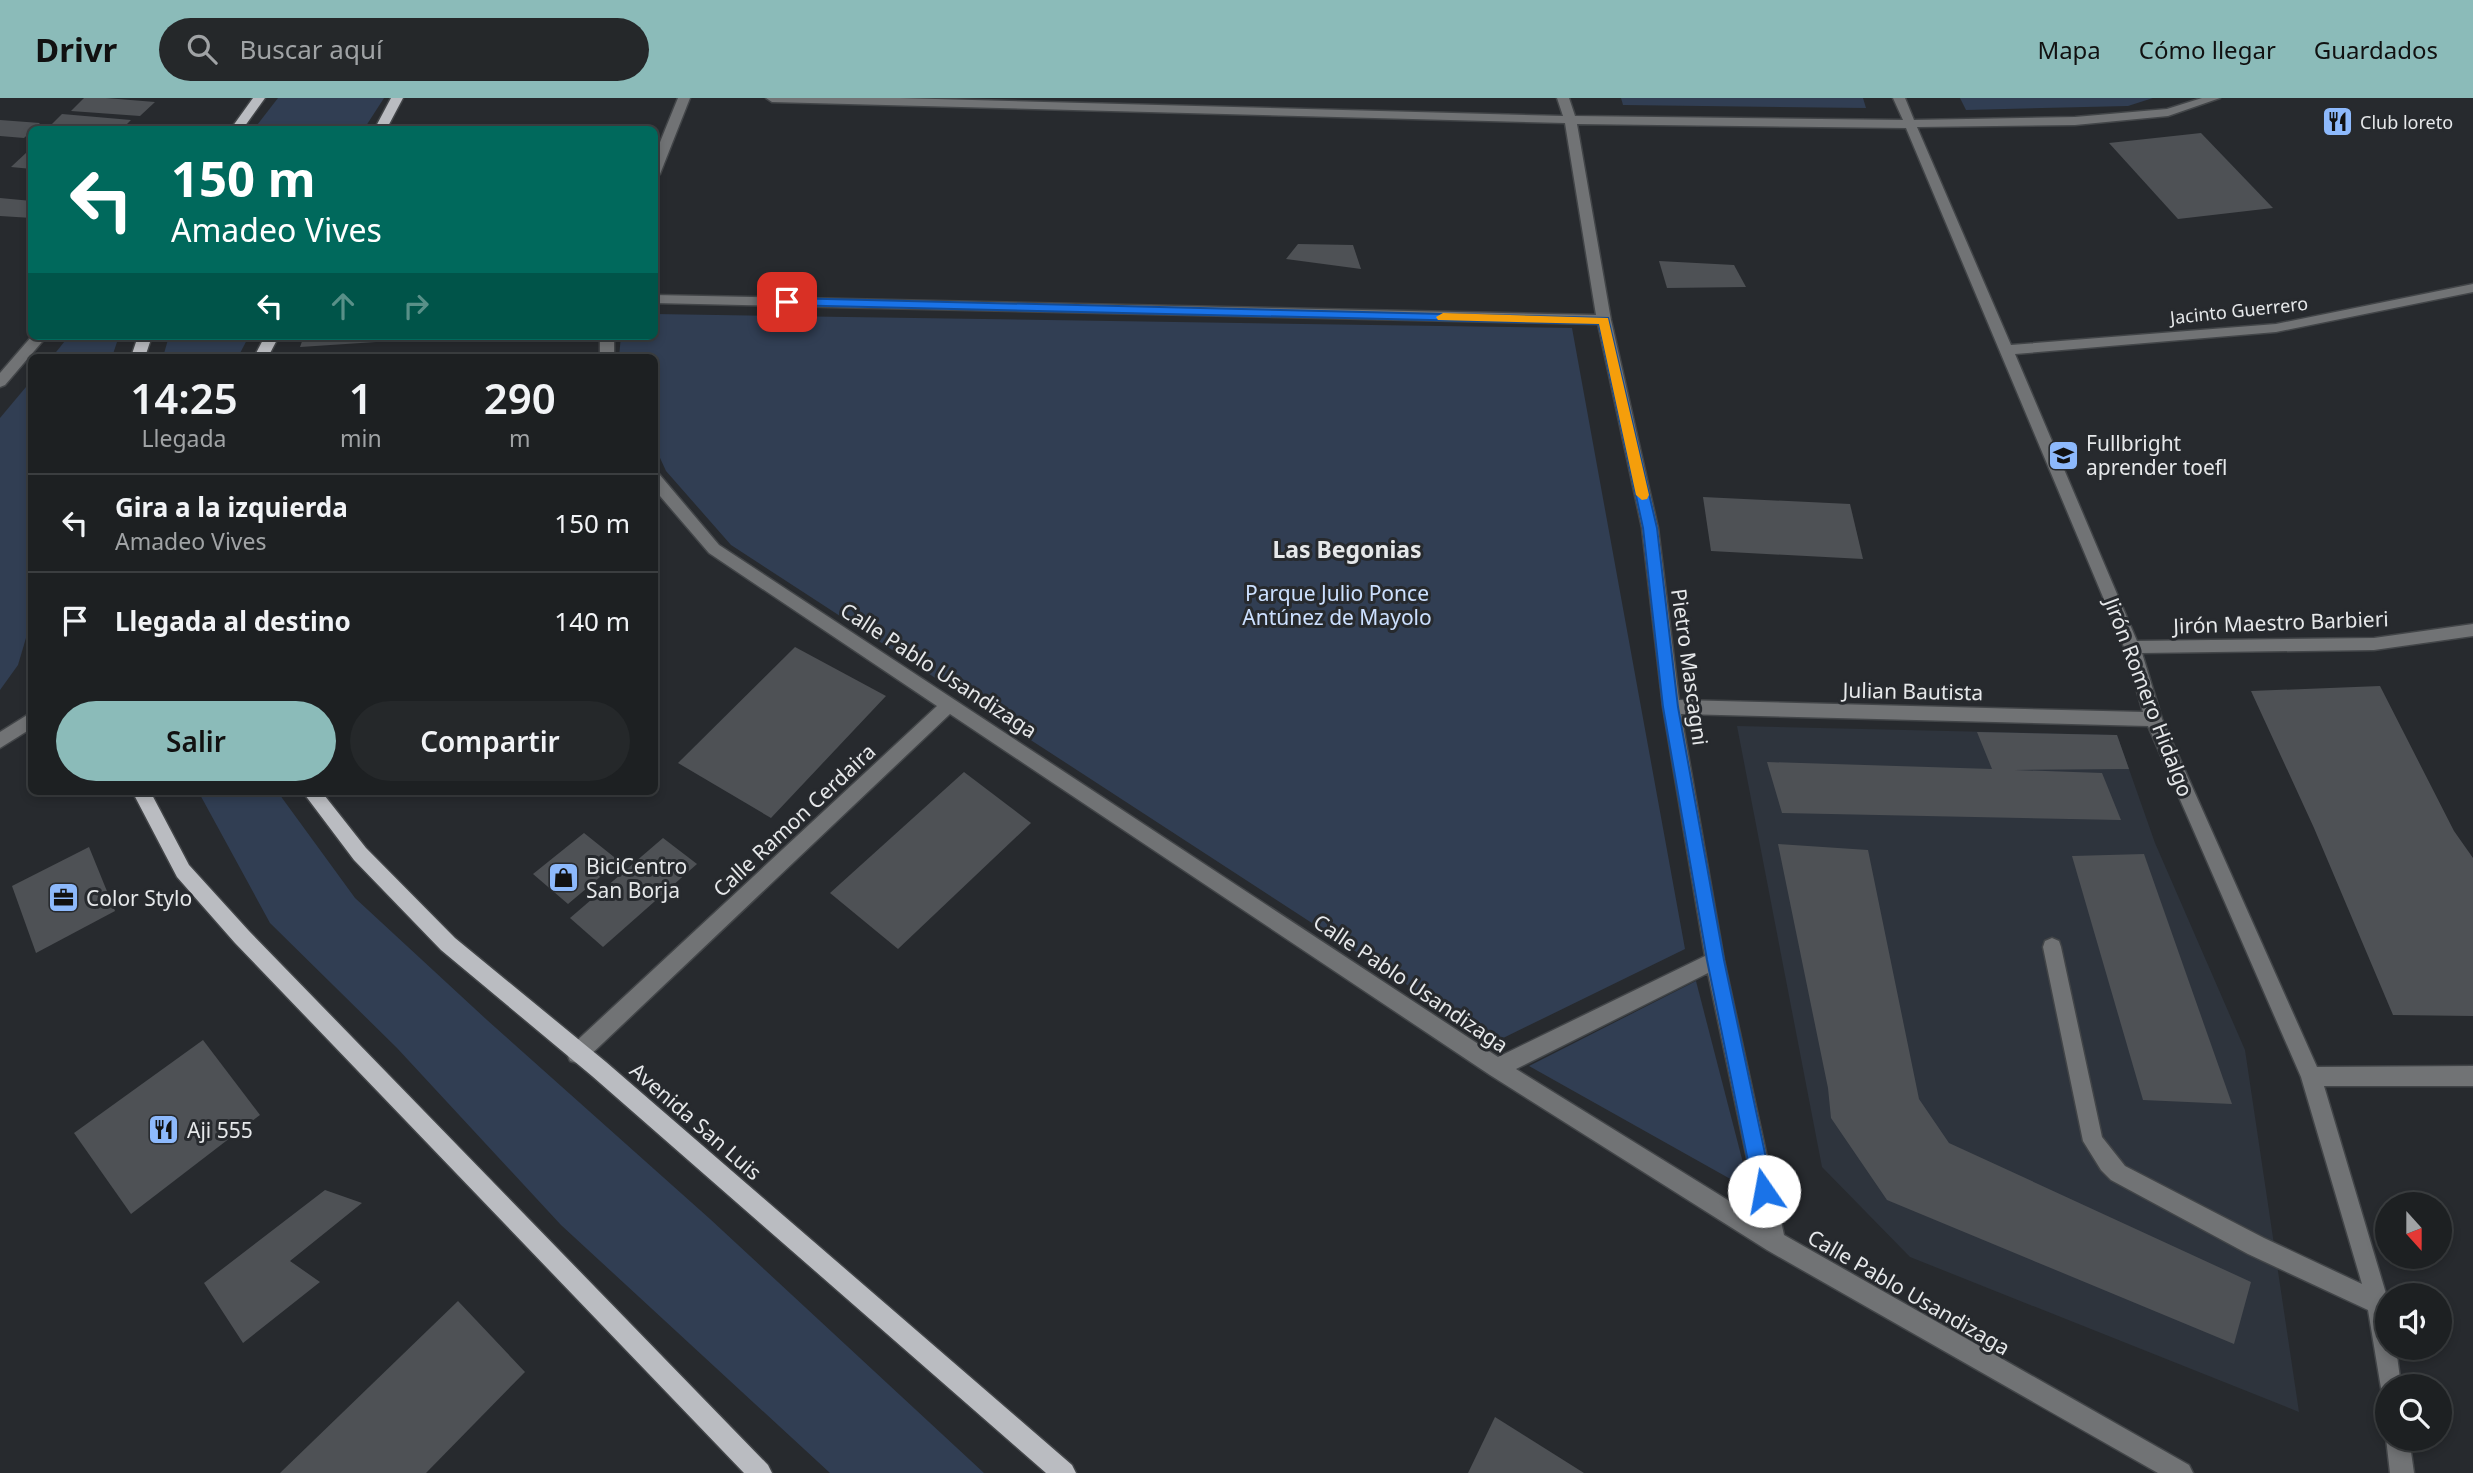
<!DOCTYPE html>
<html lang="es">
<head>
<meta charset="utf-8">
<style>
	body { margin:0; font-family:"Noto Sans",sans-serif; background:#25282a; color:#f1f3f6; height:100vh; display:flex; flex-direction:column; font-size:26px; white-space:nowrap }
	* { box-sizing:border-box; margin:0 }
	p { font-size:23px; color:#a0a3a5 }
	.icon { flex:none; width:38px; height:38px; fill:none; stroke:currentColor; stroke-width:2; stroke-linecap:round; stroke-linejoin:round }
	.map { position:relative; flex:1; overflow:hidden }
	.drawer { position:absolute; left:28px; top:256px; width:630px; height:441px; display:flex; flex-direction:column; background:#1d2022; border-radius:10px; box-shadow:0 4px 10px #0003,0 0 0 2px #3b3e40 }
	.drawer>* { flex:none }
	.top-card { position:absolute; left:28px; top:28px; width:630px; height:214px; border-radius:10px; box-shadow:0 4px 10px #0003,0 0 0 2px #3b3e40; background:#00695c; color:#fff; overflow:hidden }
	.needle { width:46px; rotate:159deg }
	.buttons { position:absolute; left:2375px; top:1094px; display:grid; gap:14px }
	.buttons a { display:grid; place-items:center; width:77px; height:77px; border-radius:50%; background:#1d2022; box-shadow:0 4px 10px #0003,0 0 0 2px #3b3e40; font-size:35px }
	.pin { position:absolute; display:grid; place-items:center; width:60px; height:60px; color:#fff; margin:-30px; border-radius:14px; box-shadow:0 4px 10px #0006 }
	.me { position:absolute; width:77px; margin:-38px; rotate:348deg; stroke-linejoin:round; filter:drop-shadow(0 0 5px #0008) }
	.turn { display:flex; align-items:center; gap:24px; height:147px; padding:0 28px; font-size:32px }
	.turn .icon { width:91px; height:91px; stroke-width:2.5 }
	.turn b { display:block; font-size:49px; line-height:60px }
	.lanes { display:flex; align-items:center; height:66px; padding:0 28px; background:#0003; justify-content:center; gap:35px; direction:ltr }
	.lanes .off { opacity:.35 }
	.eta { display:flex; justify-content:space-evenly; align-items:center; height:119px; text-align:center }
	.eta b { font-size:42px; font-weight:600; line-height:49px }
	.primary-button { display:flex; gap:14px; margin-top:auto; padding:14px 28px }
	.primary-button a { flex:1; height:80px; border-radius:42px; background:#8bbbb9; color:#111; font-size:28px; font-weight:600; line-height:80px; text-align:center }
	.primary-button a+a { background:#25282a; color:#f1f3f6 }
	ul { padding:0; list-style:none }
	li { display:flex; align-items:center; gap:21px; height:98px; padding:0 28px; border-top:2px solid #3b3e40 }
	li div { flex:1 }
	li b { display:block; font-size:26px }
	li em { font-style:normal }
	header { display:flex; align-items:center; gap:42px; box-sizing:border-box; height:98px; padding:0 35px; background:#8bbbb9; color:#111 }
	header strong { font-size:33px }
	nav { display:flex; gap:38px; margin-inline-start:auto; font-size:24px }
	.search { width:490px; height:63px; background:#25282a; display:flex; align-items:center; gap:18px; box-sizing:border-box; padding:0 24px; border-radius:38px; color:#a0a3a5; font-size:26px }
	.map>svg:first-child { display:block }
</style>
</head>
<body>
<header>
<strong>Drivr</strong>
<div class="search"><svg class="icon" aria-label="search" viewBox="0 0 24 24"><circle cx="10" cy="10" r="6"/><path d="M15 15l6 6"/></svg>Buscar aquí</div>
<nav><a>Mapa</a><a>Cómo llegar</a><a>Guardados</a></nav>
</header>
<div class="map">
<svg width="2473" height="1375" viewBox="0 0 2473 1375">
	<rect width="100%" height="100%" fill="#272a2e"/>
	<polygon fill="#2e343d" points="1737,628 2117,637 2155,745 2245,952 2299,1314 1910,1159 1822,1069"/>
	<g fill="#313e53">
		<polygon points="278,0 384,0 364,31 254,31"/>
		<polygon points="1621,0 1863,0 1866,10 1623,7"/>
		<polygon points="1960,0 2153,0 2128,8 1966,12"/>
		<polygon points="655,216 1572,230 1685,851 1495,944 731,447 666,373 655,349 654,259 619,259 621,238 654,238"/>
		<polygon points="69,238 119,238 112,259 52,259"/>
		<polygon points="169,238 249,238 238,259 163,259"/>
		<polygon points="31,283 31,523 18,567 0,592 0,320"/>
		<polygon points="198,693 277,693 355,800 487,922 710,1121 984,1375 830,1375 561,1127 397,950 270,825"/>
		<polygon points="1696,883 1750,1092 1529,968"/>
	</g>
	<g fill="#4e5155">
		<polygon points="84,0 106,0 155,4 140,18 71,13"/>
		<polygon points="62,16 131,22 121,32 47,31"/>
		<polygon points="0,22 40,25 24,40 0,38"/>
		<polygon points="2201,35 2273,110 2178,121 2109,45"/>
		<polygon points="27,54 32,54 32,71 11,69"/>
		<polygon points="0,100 32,103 32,120 0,118"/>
		<polygon points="1298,146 1353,147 1361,171 1286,161"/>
		<polygon points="1659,163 1734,167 1746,189 1667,190"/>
		<polygon points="304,238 437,238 437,240 300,249"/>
		<polygon points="1703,399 1850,406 1863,461 1711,453"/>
		<polygon points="795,549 886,598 771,720 678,665"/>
		<polygon points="2380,588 2454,733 2473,760 2473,918 2393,917 2314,730 2251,593"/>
		<polygon points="1977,634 2117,637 2129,671 2014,672 2102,675 2121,722 1782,715 1767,664 1992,671"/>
		<polygon points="964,674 1031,725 898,851 830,795"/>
		<polygon points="584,735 619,763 568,806 533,776"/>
		<polygon points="663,740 697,766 603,849 570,820"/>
		<polygon points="1778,746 1868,752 1919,1001 1949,1045 2251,1184 2234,1246 1887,1102 1831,1020 1828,990"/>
		<polygon points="89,749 115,813 36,855 12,788"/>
		<polygon points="2144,756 2232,1006 2143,1002 2072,758"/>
		<polygon points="203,942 260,1017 131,1116 74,1035"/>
		<polygon points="325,1092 362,1105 290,1163 320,1184 243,1245 204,1185"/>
		<polygon points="458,1203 525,1274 426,1375 280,1375"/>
		<polygon points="1495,1319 1584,1375 1468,1375"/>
	</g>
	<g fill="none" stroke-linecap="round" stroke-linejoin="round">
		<defs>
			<g id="minor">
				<polygon points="678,0 690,0 660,76 654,80 654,59"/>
				<path d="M766,0H900L1563,18L1557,0H1569L1575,18L1903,22L1893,0H1905L1914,22L2075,19L2167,11L2202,0H2220L2168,18L2075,27L1917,29L2011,247L2276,226L2473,186V194L2276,234L2015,256L2137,543L2374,540L2473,526V538L2374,552L2142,555L2162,621L2317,969L2473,968V988H2324L2387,1199V1250H2396L2401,1288H2387V1298L2382,1296L2368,1212L2248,1156L2111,1082L2101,1072L2083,1043L2043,849L2045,843L2052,840L2059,843L2061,849L2102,1039L2125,1068L2264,1140L2362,1186L2301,979L2148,628L1681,616L1724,862L1784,1137L2189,1367L2193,1375H2158L1767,1152L1490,977L950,616L584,963L577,965L570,963L567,956L570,949L937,608L709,455L654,391V375L659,376L719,447L1498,959L1705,858L1663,609L1642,430L1598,226L654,205V197L1596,217L1565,25L772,4ZM1577,26L1906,30L2124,549L2143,614L1679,602L1658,430L1611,222ZM1708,875L1760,1122L1516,971Z"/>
				<polygon points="32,238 47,238 5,287 0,289 0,275"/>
				<rect x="600" y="238" width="14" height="21"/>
				<polygon points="32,614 32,630 0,650 0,634"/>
				<polygon points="2387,1336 2387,1340 2409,1340 2414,1375 2390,1375 2386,1340"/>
			</g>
			<g id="major">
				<polygon points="253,0 265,0 242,32 230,32"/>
				<polygon points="391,0 403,0 386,32 374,32"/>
				<polygon points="138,238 152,238 145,259 131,259"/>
				<polygon points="265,238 279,238 268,259 254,259"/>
				<polygon points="132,693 150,693 189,767 249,833 768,1367 772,1375 744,1375 235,845 177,779"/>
				<polygon points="302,693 321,693 366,750 455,840 606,964 1072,1367 1076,1375 1046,1375 592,978 441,852 354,762"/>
			</g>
		</defs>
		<use href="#minor" stroke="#424548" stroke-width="3"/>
		<use href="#major" stroke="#424548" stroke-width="3"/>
		<use href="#minor" fill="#717375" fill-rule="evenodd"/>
		<use href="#major" fill="#babcc1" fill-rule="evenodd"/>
	</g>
	<polygon fill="#1a73e8" stroke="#114b97" stroke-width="2" points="787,200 1608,220 1657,430 1678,609 1724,862 1773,1093 1771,1099 1764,1102 1757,1099 1754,1093 1707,862 1663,609 1643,430 1599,226 783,207 781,204"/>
	<polygon fill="#f59e0b" points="1443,215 1608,220 1649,397 1647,401 1642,402 1636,397 1599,226 1438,222 1436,219"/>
	<defs>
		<symbol id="restaurant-square" viewBox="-11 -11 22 22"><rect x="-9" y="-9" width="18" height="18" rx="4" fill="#8db9fc" stroke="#272a2e"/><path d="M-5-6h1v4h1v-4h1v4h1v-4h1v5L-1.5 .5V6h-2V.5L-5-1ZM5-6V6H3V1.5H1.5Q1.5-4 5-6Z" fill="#111"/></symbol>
		<symbol id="school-square" viewBox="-11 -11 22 22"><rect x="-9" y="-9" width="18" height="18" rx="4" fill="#8db9fc" stroke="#272a2e"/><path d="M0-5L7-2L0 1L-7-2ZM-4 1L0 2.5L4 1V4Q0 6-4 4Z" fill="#111"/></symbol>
		<symbol id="shop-square" viewBox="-11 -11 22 22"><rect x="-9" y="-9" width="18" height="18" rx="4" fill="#8db9fc" stroke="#272a2e"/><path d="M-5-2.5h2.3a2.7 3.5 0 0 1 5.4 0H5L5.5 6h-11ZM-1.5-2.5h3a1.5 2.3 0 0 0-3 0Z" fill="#111"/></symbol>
		<symbol id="office-square" viewBox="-11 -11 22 22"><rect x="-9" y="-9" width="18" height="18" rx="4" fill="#8db9fc" stroke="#272a2e"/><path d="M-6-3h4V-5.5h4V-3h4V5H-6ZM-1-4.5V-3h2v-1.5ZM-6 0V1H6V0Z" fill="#111"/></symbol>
	</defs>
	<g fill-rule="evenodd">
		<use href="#restaurant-square" x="2320" y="6" width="35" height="35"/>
		<use href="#school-square" x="2046" y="340" width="35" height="35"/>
		<use href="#shop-square" x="546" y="762" width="35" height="35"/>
		<use href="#office-square" x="46" y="782" width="35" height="35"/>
		<use href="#restaurant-square" x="146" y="1014" width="35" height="35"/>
	</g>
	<g text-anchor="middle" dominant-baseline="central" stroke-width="6" stroke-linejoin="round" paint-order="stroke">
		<g font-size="18" fill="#e6e8ea" stroke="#272a2e" text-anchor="start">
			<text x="2360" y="24">Club loreto</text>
		</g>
		<g font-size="18" fill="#e6e8ea" stroke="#272a2e">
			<text transform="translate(2239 212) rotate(-6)">Jacinto Guerrero</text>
		</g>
		<g font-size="21" fill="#e6e8ea" stroke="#272a2e" text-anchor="start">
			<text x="2086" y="345">Fullbright<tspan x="2086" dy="24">aprender toefl</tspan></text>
			<text x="586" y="768">BiciCentro<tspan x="586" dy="24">San Borja</tspan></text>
			<text x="86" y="800">Color Stylo</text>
			<text x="187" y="1032">Aji 555</text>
		</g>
		<g font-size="21" fill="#cce0ff" stroke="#272a2e">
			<text x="1337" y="495">Parque Julio Ponce<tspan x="1337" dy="24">Antúnez de Mayolo</tspan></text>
		</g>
		<g font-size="21" fill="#e6e8ea" stroke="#272a2e">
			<text transform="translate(2281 524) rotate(-2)">Jirón Maestro Barbieri</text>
			<text transform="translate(1690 569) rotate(82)">Pietro Mascagni</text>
			<text transform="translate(939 572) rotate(33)">Calle Pablo Usandizaga</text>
			<text transform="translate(1913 593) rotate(1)">Julian Bautista</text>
			<text transform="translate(2149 599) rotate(69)">Jirón Romero Hidalgo</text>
			<text transform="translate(794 722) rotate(-43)">Calle Ramon Cerdaira</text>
			<text transform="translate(1411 885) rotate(34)">Calle Pablo Usandizaga</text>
			<text transform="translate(696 1023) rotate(41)">Avenida San Luis</text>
			<text transform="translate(1909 1194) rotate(30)">Calle Pablo Usandizaga</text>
		</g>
		<g font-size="23" font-weight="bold" fill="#e6e8ea" stroke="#272a2e">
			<text x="1347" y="451">Las Begonias</text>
		</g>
	</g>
</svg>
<div class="buttons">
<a><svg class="needle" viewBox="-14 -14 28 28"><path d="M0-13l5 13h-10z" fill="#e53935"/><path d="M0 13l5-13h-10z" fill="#a0a3a5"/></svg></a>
<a><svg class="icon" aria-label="sound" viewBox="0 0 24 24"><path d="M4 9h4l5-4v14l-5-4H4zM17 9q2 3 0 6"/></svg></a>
<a><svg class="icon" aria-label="search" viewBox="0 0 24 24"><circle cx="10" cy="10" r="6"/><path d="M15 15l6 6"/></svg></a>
</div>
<div class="pin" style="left:787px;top:204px;background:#d93025"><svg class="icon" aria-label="arrive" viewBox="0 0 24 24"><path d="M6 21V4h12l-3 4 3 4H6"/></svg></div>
<svg class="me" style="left:1764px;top:1093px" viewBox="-20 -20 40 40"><circle r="19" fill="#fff"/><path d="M0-13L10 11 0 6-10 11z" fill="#1a73e8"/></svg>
<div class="top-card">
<div class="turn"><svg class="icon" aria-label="left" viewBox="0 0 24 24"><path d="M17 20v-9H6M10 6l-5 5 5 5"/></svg><div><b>150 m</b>Amadeo Vives</div></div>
<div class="lanes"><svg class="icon" aria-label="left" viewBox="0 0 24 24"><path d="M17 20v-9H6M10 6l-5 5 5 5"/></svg><svg class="icon off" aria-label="ahead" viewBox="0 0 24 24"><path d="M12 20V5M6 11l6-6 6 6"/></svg><svg class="icon off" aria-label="right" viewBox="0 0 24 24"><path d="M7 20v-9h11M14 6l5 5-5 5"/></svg></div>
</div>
<section class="drawer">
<div class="eta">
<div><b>14:25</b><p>Llegada</p></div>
<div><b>1</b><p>min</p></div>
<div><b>290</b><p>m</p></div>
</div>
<ul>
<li><svg class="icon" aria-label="left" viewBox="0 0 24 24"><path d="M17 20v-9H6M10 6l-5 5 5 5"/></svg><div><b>Gira a la izquierda</b><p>Amadeo Vives</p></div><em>150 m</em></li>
<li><svg class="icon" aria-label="arrive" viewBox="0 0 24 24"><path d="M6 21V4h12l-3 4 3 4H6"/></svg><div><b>Llegada al destino</b></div><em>140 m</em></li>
</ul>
<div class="primary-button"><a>Salir</a><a>Compartir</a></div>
</section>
</div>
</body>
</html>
